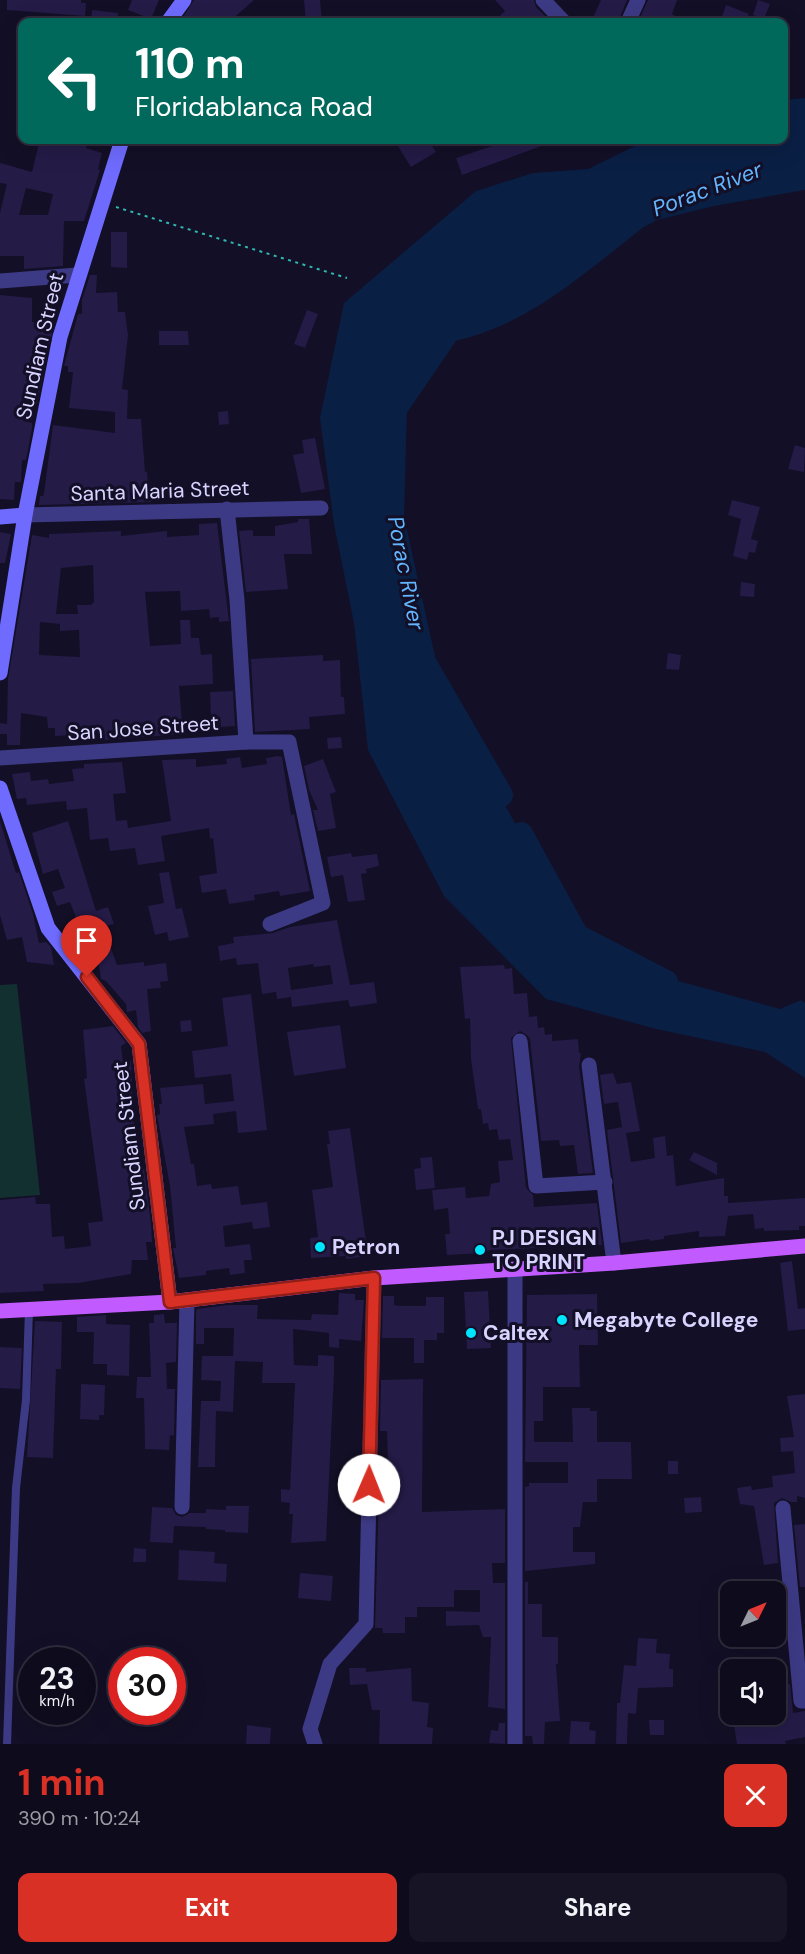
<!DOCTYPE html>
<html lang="en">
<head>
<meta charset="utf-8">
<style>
	body { margin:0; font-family:"DM Sans",sans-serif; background:#171425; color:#f1f3f6; height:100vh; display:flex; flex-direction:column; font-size:22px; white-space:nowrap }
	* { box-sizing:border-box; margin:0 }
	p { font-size:20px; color:#9b9ba3 }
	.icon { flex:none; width:33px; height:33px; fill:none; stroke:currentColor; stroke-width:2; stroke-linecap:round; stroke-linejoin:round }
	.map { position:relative; height:1744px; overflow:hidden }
	.side { display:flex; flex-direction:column; background:#0e0b1c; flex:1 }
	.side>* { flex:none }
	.top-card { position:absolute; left:18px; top:18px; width:770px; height:126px; border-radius:12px; box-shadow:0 6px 24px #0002,0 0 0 2px #2e2b3b; background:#00695c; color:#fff; overflow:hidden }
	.needle { width:39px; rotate:47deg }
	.fabs { position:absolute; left:720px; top:1581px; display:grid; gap:12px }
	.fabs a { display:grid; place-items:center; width:66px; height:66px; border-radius:12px; background:#0e0b1c; box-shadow:0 6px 24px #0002,0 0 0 2px #2e2b3b; font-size:30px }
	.speed { position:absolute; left:18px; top:1647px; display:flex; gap:12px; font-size:30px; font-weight:700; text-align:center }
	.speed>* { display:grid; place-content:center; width:78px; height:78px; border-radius:50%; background:#0e0b1c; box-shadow:0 6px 24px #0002,0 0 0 2px #2e2b3b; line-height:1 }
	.speed small { font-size:15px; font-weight:400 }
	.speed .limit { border:9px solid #d22; background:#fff; color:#111 }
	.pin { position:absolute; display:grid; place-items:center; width:51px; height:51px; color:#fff; margin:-62px -26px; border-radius:50% 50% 50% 0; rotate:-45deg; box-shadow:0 0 6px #0007 }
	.pin .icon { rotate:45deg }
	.me { position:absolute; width:66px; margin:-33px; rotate:1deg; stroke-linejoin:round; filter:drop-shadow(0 0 4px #0008) }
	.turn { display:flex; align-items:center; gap:21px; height:126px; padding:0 18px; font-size:27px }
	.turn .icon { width:78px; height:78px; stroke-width:2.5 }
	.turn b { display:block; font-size:42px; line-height:51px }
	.round { display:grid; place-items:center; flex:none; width:63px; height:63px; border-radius:12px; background:#171425 }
	.head { display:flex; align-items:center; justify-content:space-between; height:102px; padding:0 18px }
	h1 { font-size:36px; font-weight:700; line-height:45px; color:#d93025 }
	.cta { display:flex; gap:12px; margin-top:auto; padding:12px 18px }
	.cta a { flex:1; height:69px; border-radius:12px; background:#d93025; color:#fff; font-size:24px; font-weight:700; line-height:69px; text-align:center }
	.cta a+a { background:#171425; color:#f1f3f6 }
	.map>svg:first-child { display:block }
</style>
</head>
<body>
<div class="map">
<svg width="805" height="1744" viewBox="0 0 805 1744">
	<rect width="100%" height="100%" fill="#130f26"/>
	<polygon fill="#12302f" points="17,984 40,1195 0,1198 0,985"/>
	<polygon fill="#0a1f44" points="805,98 805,190 714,206 621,229 546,288 449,330 406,378 383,442 399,581 434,694 487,771 566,919 609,958 671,979 780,1009 801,1000 805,1003 805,1078 765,1052 656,1029 546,999 444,896 368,750 354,623 334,524 320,418 344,303 476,191 533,173 588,169 647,140 783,140 783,100"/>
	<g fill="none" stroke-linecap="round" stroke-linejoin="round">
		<g stroke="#0a1f44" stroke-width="24">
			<path d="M501,795L424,662L392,518L395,409L449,330C523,315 579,262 637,217L647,212"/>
			<polyline points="521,834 577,936 666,982"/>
		</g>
	</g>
	<g fill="#241b47" fill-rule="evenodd">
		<polygon points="7,0 81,0 81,3 86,3 85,16 7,10"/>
		<polygon points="132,0 159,0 151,19 128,10"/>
		<polygon points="194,0 254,0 229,22 180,22"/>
		<polygon points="304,0 320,0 322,22 306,22"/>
		<polygon points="495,0 534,0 536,7 551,22 493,22 505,11"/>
		<polygon points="601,0 627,0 618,22 591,22"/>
		<polygon points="648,0 677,0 672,14 685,22 638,22"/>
		<polygon points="758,0 770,4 764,19 753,15"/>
		<polygon points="726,5 749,14 745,22 720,22"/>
		<polygon points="92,10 118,13 117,22 91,22"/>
		<path d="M43,140H88L86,148L102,153L98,169L100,170L84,221H64L63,266L24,269V256H0V213L7,184L0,183V163L32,172L39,143L42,144ZM26,188L53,194L48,215H19Z"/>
		<polygon points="407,140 428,140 436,152 411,167 398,146"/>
		<polygon points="511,140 514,140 516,143 526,140 555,141 462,175 456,158"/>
		<polygon points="111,232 127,232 127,268 111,267"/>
		<polygon points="90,275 97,275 96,293 117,292 118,312 125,312 128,335 122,389 128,390 127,419 141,419 145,472 147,472 148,485 151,485 151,502 39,505 40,496 43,496 44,493 53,425 115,433 115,412 69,408 73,372 68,372 68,366 64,366 78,314 82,314 82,300"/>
		<polygon points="0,295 32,298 32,322 43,323 43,328 53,328 37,405 25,405 23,421 32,423 32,428 26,460 22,460 21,482 15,482 14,500 0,499"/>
		<polygon points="307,310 318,314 305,348 294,344"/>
		<polygon points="159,331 188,331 189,345 159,345"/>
		<polygon points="228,411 229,424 219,425 218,412"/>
		<polygon points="315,438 325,489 301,493 293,455 304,453 302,440"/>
		<polygon points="795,445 805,448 804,472 788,469"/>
		<polygon points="732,500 760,507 751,539 758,541 755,553 749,552 747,560 733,556 741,519 728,515"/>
		<polygon points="298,519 309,519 312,554 284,554 288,589 246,592 239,531 253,530 253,536 275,536 275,526 298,522"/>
		<path d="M217,523L229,621L219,622V617L210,618L209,609L181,611L180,591L145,592L150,646L181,644L180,620H190L191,638H199L201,655L212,654L213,684L179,686L183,734L103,740V737L78,738V735L55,736V728H48L47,717L21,713L20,745H7V734H0V723L7,724L8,679L32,535L49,538V534L121,531V536L167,531V537L199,535V524ZM93,565L94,602L91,605H77L78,614H56L61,568ZM40,622L60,624V631L79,630L80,657L39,655Z"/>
		<polygon points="0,532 11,534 5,563 0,563"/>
		<polygon points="741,582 755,584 754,597 740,596"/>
		<polygon points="668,653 681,655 679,670 666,669"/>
		<polygon points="323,655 323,661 340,660 341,697 344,697 345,714 309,717 310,729 255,732 251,659"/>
		<polygon points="233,691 235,726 221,727 220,718 211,718 210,692"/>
		<polygon points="341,737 342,748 328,749 327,738"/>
		<polygon points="278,756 282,757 291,815 294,814 310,891 280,896 279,891 254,895 255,900 229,904 226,889 202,893 199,876 217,873 213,838 210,839 209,828 161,836 165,861 138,865 135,848 110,851 108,838 90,840 87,808 67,810 66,801 27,805 26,798 17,799 12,774 30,772 31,781 48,779 49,784 74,781 72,769 84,768 84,764 122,762 126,793 113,794 116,821 127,820 128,828 171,821 162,760 196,759 196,767 227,764 226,759 240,757 242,768 267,764 266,758"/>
		<polygon points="323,759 336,792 330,794 336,828 318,831 313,810 318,810 309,790 304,766"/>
		<polygon points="0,821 16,873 19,872 33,914 39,943 46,942 51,947 54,965 27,962 22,937 7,940 0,915"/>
		<polygon points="68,821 96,911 108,907 114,924 106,926 109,934 106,935 117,965 144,962 144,966 166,963 168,981 160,982 161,988 147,989 151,1031 142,1033 138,1027 136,1010 127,1012 126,1004 106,981 101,979 98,960 94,962 70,902 57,906 52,892 65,888 58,869 43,874 32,833"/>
		<polygon points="351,853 352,857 377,854 379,866 366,869 367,873 361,874 365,900 348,902 343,875 331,877 327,857"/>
		<polygon points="169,872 176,909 182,908 189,937 169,941 167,932 155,935 148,906 164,903 159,873"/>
		<path d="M337,920L350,985L374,982L377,1003L350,1007L348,1000L292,1007L291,997L277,999L276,992L262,994L258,963L237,965L236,958L220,961L218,946L234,943L233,937L273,933L290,927ZM313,964L314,967L330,965L333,984L291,990L288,968Z"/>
		<polygon points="504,965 505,969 512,968 514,994 527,993 529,1017 537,1016 538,1028 544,1027 545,1035 552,1034 552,1041 578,1039 579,1053 581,1053 579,1066 593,1173 578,1174 574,1145 560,1146 559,1140 541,1141 530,1039 527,1035 520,1031 511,1038 526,1188 533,1195 534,1207 597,1203 602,1245 490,1250 483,1253 447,1255 445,1234 450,1234 448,1208 434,1210 432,1190 465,1187 466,1198 489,1196 491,1184 500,1182 498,1161 513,1160 510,1139 499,1140 497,1129 489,1130 488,1123 483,1124 481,1109 478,1109 471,1059 470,1018 465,1019 460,967"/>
		<polygon points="251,994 267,1130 238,1133 236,1111 213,1114 214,1124 184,1127 191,1164 194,1164 197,1186 211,1184 212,1189 238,1186 241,1205 267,1202 270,1227 253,1229 252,1222 223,1226 225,1247 250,1244 252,1260 244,1260 245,1273 230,1275 229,1268 206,1271 206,1275 179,1278 173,1248 176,1248 170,1186 157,1115 160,1114 159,1104 162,1104 160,1088 203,1084 205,1104 234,1101 231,1074 195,1078 192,1051 228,1046 222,998"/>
		<polygon points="191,1020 192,1031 181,1032 180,1021"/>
		<polygon points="340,1025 346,1068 294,1076 287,1032"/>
		<polygon points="113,1026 126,1043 121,1046 123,1062 131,1061 134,1130 139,1169 144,1169 151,1224 152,1242 146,1242 148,1260 132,1260 131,1274 78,1283 43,1284 44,1291 0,1293 0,1200 35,1197 36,1204 50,1204 52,1237 64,1236 65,1249 91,1246 88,1223 103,1221 84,1079 87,1078 83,1030"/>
		<polygon points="613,1073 617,1084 631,1082 640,1131 626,1133 631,1162 655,1158 653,1138 665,1136 667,1156 673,1155 676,1186 724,1178 724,1196 728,1196 728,1203 805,1198 805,1226 799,1226 799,1230 764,1231 764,1228 755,1229 753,1214 728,1216 725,1236 699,1237 699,1231 664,1236 664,1239 650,1241 649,1239 621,1243 607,1130 622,1127 618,1102 604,1104 600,1075"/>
		<polygon points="350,1128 368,1256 346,1259 346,1256 311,1258 310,1238 318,1237 312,1190 333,1187 327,1144 330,1144 328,1131"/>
		<polygon points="694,1152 717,1163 717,1175 689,1160"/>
		<polygon points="432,1157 435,1188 416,1190 414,1169 421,1168 420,1158"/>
		<polygon points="792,1261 798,1309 805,1308 805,1329 788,1331 780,1263"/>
		<polygon points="488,1291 491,1348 467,1349 464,1292"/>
		<polygon points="339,1293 355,1294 355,1300 364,1300 361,1341 339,1339 339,1348 329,1347 329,1333 293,1329 294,1365 318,1366 318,1355 334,1356 334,1374 326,1541 291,1543 293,1514 289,1514 290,1503 281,1502 281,1489 290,1490 295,1383 262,1383 263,1362 235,1361 233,1412 216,1411 215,1467 198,1467 201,1401 220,1401 221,1381 201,1380 202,1356 233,1356 234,1328 204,1328 204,1344 196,1344 196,1312 197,1309 228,1305 258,1305 257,1319 311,1320 312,1314 338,1315"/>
		<polygon points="597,1294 598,1345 579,1345 580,1387 543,1387 543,1421 534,1421 534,1442 573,1442 572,1408 590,1408 590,1411 597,1411 597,1442 631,1442 632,1479 597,1479 597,1502 583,1502 580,1527 573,1527 573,1552 595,1552 595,1564 525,1571 525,1487 529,1486 529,1483 568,1483 568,1462 525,1462 527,1295"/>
		<polygon points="383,1296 394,1296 394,1305 400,1306 426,1306 426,1297 444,1297 444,1333 437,1333 437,1340 424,1340 424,1363 414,1363 414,1338 382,1338"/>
		<polygon points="164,1314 165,1323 177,1323 176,1362 166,1363 167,1389 175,1389 174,1436 170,1435 169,1450 145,1449 144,1398 136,1398 137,1377 151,1377 149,1323 154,1323 154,1315"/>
		<polygon points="106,1315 106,1324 130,1325 129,1376 107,1375 107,1364 93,1364 94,1332 77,1332 77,1317"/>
		<polygon points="35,1321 62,1322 61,1369 56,1369 53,1458 27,1457"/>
		<polygon points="0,1347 22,1348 20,1389 0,1388"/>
		<polygon points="423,1379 422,1512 505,1509 505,1563 492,1563 493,1583 505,1583 505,1709 488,1707 491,1637 483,1637 479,1625 446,1626 446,1611 480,1612 480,1590 454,1590 454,1607 417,1607 417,1617 405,1617 405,1633 383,1633 382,1628 375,1628 380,1462 388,1462 387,1431 380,1431 381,1380"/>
		<polygon points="81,1384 105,1385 104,1415 99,1415 99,1420 80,1419"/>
		<polygon points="805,1394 805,1498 797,1496 797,1502 791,1502 782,1498 774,1503 778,1563 764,1565 754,1506 740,1504 737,1488 751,1486 752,1490 773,1487 772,1476 795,1473 793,1451 781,1452 780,1438 794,1437 787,1396"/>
		<rect x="668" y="1461" width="10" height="13"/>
		<polygon points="701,1497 702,1512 685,1513 684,1498"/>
		<polygon points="226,1506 249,1506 248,1533 225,1532 225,1530 206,1529 206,1527 174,1526 173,1543 150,1542 152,1507 172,1508 176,1515 182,1517 190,1513 206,1513 206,1509 226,1510"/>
		<polygon points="805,1524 805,1587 800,1587 794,1525"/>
		<polygon points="134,1548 146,1549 146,1562 133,1562"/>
		<polygon points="179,1550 215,1552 214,1563 227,1564 226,1582 178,1580"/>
		<polygon points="300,1573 333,1576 331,1601 298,1598"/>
		<polygon points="525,1582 528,1582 528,1604 542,1604 542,1637 558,1637 558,1664 556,1664 560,1721 545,1722 544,1744 533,1744 532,1736 525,1736"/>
		<polygon points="776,1599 782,1599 786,1644 776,1645"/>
		<polygon points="638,1638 657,1639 656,1653 670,1654 669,1669 673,1669 673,1687 638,1688 636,1714 628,1713 627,1744 616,1744 617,1703 620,1703 624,1665 636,1666"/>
		<polygon points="349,1668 366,1668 366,1672 411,1668 412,1701 429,1703 427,1727 433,1728 432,1744 379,1744 380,1710 372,1710 367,1684 350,1685"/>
		<polygon points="790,1684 793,1713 805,1711 805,1737 785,1741 786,1744 737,1744 733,1719 776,1714 781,1711 779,1685"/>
		<polygon points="649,1720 664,1720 664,1735 650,1735"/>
		<polygon points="571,1721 590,1722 589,1730 596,1731 595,1744 569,1744"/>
		<polygon points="499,1723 505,1723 505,1744 489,1743 491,1730 498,1731"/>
		<polygon points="247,1725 271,1728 270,1744 246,1744"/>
	</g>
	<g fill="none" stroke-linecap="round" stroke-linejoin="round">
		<polyline stroke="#2fb8b0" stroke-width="2" stroke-dasharray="3 4.5" stroke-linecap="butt" points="116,207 347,278"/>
		<polyline stroke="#3d3a85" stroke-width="8" points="7,1744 16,1488 26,1400 29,1309"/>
		<g stroke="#3d3a85" stroke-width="15">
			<polyline points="543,0 564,22"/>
			<polyline points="628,22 638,0"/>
			<polyline points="0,281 77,275"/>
			<polyline points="227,509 237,600 246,742"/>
			<polyline points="25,515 321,508"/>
			<polyline points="0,758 246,742 289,742 323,903 270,924"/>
			<polyline points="520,1041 536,1186 605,1182"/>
			<polyline points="589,1065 614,1263"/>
			<polyline points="182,1507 187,1300"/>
			<polyline points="783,1508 801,1701 805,1701"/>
			<polyline points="315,1744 310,1729 330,1664 366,1624 374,1278"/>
			<polyline points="515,1744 515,1269"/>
		</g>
		<g stroke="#6f6bff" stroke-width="15">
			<polyline points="168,22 184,0"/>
			<polyline points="0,517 25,515"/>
			<polyline points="0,673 25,515 60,337 122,140"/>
			<polyline points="0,788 48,928 139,1044 170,1302"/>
		</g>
		<polyline stroke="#c25bff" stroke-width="15" points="0,1311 170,1302 374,1278 614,1263 805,1246"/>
	</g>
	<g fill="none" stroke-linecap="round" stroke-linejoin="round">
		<defs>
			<polyline id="route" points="87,977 139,1044 170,1302 374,1278 369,1485"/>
		</defs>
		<use href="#route" stroke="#8d1f18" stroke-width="15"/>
		<use href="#route" stroke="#d93025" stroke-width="10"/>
	</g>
	<g fill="#00e5ff" stroke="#130f26" stroke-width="2">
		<circle cx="320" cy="1247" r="6"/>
		<circle cx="480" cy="1250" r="6"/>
		<circle cx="562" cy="1320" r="6"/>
		<circle cx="471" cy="1333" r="6"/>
	</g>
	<g text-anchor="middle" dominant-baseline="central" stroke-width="6" stroke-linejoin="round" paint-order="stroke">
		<g font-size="21" fill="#d9d4ff" stroke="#130f26">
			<text transform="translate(40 346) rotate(-77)">Sundiam Street</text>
			<text transform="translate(160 491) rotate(-2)">Santa Maria Street</text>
			<text transform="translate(143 728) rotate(-4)">San Jose Street</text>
			<text transform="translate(129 1136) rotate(-97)">Sundiam Street</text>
		</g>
		<g font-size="21" font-weight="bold" fill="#d9d4ff" stroke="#130f26" text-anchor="start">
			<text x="492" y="1238">PJ DESIGN<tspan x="492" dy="24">TO PRINT</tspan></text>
			<text x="332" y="1247">Petron</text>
			<text x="574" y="1320">Megabyte College</text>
			<text x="483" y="1333">Caltex</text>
		</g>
		<g font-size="22" font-style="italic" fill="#62b6ff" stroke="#130f26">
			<text transform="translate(707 189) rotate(-21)">Porac River</text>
			<text transform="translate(406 573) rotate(79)">Porac River</text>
		</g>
	</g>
</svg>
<div class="fabs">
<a><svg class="needle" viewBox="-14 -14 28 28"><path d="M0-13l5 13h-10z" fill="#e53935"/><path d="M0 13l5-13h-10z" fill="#9b9ba3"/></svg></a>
<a><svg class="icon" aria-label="sound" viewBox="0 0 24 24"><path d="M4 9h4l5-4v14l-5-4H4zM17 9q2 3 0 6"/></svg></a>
</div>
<div class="speed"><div>23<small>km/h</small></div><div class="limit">30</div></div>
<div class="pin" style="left:87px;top:977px;background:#d93025"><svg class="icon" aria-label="arrive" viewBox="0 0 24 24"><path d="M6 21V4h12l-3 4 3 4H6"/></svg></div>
<svg class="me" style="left:369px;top:1485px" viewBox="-20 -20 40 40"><circle r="19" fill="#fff"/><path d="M0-13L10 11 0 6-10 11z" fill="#d93025"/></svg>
<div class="top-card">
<div class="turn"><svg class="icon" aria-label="left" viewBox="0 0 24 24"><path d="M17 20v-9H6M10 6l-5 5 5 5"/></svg><div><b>110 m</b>Floridablanca Road</div></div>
</div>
</div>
<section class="side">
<div class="head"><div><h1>1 min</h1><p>390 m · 10:24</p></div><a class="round" style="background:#d93025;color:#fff"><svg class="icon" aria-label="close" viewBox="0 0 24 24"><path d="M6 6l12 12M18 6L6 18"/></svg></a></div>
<div class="cta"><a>Exit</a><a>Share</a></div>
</section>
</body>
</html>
